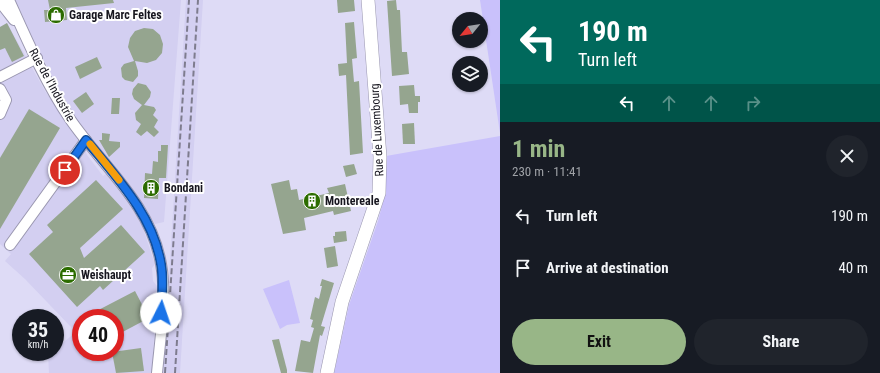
<!DOCTYPE html>
<html lang="en">
<head>
<meta charset="utf-8">
<style>
	body { margin:0; font-family:"Roboto Condensed",sans-serif; background:#20242c; color:#f1f3f6; height:100vh; display:flex; flex-direction:column; font-size:15px; white-space:nowrap }
	* { box-sizing:border-box; margin:0 }
	p { font-size:13px; color:#9ea1a6 }
	.icon { flex:none; width:22px; height:22px; fill:none; stroke:currentColor; stroke-width:2; stroke-linecap:round; stroke-linejoin:round }
	.map { position:relative; flex:1; overflow:hidden }
	.details { display:flex; flex-direction:column; background:#171b24; width:380px }
	.details>* { flex:none }
	.guide { background:#00695c; color:#fff; overflow:hidden }
	.needle { width:26px; rotate:240deg }
	.buttons { position:absolute; left:452px; top:12px; display:grid; gap:8px }
	.buttons a { display:grid; place-items:center; width:36px; height:36px; border-radius:50%; background:#171b24; box-shadow:0 1px 3px #0004; font-size:20px }
	.speed { position:absolute; left:12px; top:309px; display:flex; gap:8px; font-size:20px; font-weight:700; text-align:center }
	.speed>* { display:grid; place-content:center; width:52px; height:52px; border-radius:50%; background:#171b24; box-shadow:0 1px 3px #0004; line-height:1 }
	.speed small { font-size:10px; font-weight:400 }
	.speed .limit { border:6px solid #d22; background:#fff; color:#111 }
	.pin { position:absolute; display:grid; place-items:center; width:34px; height:34px; color:#fff; margin:-17px; border:2px solid #fff; border-radius:50%; box-shadow:0 1px 4px #0007 }
	.me { position:absolute; width:44px; margin:-22px; rotate:4deg; stroke-linejoin:round; filter:drop-shadow(0 0 3px #0008) }
	.turn { display:flex; align-items:center; gap:14px; height:84px; padding:0 12px; font-size:18px }
	.turn .icon { width:52px; height:52px; stroke-width:2.5 }
	.turn b { display:block; font-size:28px; line-height:34px }
	.lanes { display:flex; align-items:center; height:38px; padding:0 12px; background:#0003; justify-content:center; gap:20px; direction:ltr }
	.lanes .off { opacity:.35 }
	.round { display:grid; place-items:center; flex:none; width:42px; height:42px; border-radius:21px; background:#20242c }
	.overview { display:flex; align-items:center; justify-content:space-between; height:68px; padding:0 12px }
	h1 { font-size:24px; font-weight:700; line-height:30px; color:#98b687 }
	.cta { display:flex; gap:8px; margin-top:auto; padding:8px 12px }
	.cta a { flex:1; height:46px; border-radius:24px; background:#98b687; color:#111; font-size:16px; font-weight:700; line-height:46px; text-align:center }
	.cta a+a { background:#20242c; color:#f1f3f6 }
	ul { padding:0; list-style:none }
	li { display:flex; align-items:center; gap:12px; height:52px; padding:0 12px }
	li div { flex:1 }
	li b { display:block; font-size:15px }
	li em { font-style:normal }
	main { display:flex; flex:1; min-height:0 }
	.map>svg:first-child { display:block }
</style>
</head>
<body>
<main>
<div class="map">
<svg width="500" height="373" viewBox="0 0 500 373">
	<rect width="100%" height="100%" fill="#dedbf6"/>
	<g fill="#d3cff1" fill-rule="evenodd">
		<polygon points="14,0 181,0 164,222 155,224 150,220 134,192 76,119 35,44"/>
		<polygon points="186,0 203,0 180,373 163,373"/>
		<path d="M7,23L45,91L83,145L87,155L103,176L106,174L130,205L142,225L155,264L152,268L153,281L157,286L152,373H49L48,354L55,352V349L75,333L71,327L25,279L5,261L11,254L0,244V27ZM81,318H115V352H81Z"/>
	</g>
	<g fill="#c9c1fb">
		<polygon points="480,0 500,0 500,133"/>
		<polygon points="500,136 500,373 334,373 349,305 378,221 385,195 386,156"/>
		<polygon points="289,280 300,323 287,325 280,329 263,289"/>
	</g>
	<g fill="#95a58f">
		<polygon points="48,0 113,0 114,3 66,8 67,20 45,22 44,10 50,10"/>
		<polygon points="337,0 354,0 355,11 338,13"/>
		<polygon points="396,0 397,10 400,10 402,52 407,52 409,74 392,76 387,1"/>
		<polygon points="354,22 357,58 352,59 354,82 359,81 363,153 350,155 346,75 339,76 338,64 347,63 345,23"/>
		<polygon points="7,23 24,56 12,62 5,48 0,50 0,27"/>
		<polygon points="144,28 153,29 160,35 163,44 162,53 156,60 147,63 135,61 138,71 138,76 133,82 125,80 122,77 121,68 124,64 134,61 128,47 130,38 135,31"/>
		<polygon points="97,57 102,68 80,79 75,67"/>
		<polygon points="138,83 146,85 151,92 150,97 144,105 154,107 156,110 153,115 158,120 154,127 159,132 154,137 147,131 141,136 136,132 141,124 136,120 135,113 142,105 134,99 132,94 133,89"/>
		<polygon points="414,85 415,96 420,96 420,102 418,102 418,113 409,113 408,104 400,105 399,86"/>
		<polygon points="86,92 94,104 82,113 73,101"/>
		<polygon points="112,98 120,98 119,114 111,114"/>
		<polygon points="29,109 60,128 0,229 0,158"/>
		<polygon points="414,123 415,144 403,144 402,124"/>
		<polygon points="102,133 110,134 109,141 120,142 120,147 109,157 99,140 102,140"/>
		<polygon points="161,145 168,145 166,178 159,178 158,199 144,198 145,173 152,174 153,161 158,162 158,151 161,151"/>
		<polygon points="354,164 357,174 346,177 343,166"/>
		<polygon points="96,180 123,209 80,248 84,258 121,225 145,252 103,290 100,286 77,307 29,254 53,232 47,225"/>
		<polygon points="289,180 291,190 297,189 299,200 329,193 327,188 345,184 351,211 334,215 333,211 304,218 306,230 283,234 271,184"/>
		<polygon points="346,231 347,241 334,243 333,236 335,236 335,232"/>
		<polygon points="335,246 338,266 327,268 324,248"/>
		<polygon points="322,279 334,283 321,326 325,327 322,336 320,335 313,373 295,371 301,340 310,342 314,328 311,327 313,320 310,319 315,297 319,299 322,286 320,286"/>
		<polygon points="135,291 149,318 115,336 115,318 83,318"/>
		<polygon points="279,339 287,370 287,373 281,373 272,340"/>
		<polygon points="141,348 144,371 116,373 112,352"/>
	</g>
	<g fill="none" stroke-linecap="round" stroke-linejoin="round">
		<defs>
			<g id="minor">
				<path d="M9,0C27,40 45,82 70,119C102,166 151,204 161,264C167,296 160,340 157,373"/>
				<polyline points="0,2 14,20"/>
				<polyline points="0,77 37,58"/>
				<polyline points="0,89 6,100 0,114"/>
				<polyline points="10,245 86,140"/>
			</g>
			<polyline id="major" points="327,373 342,302 379,193 380,157 368,0"/>
		</defs>
		<use href="#minor" stroke="#9a97b0" stroke-width="12"/>
		<use href="#major" stroke="#9a97b0" stroke-width="14"/>
		<use href="#minor" stroke="#fff" stroke-width="10"/>
		<use href="#major" stroke="#fff" stroke-width="13"/>
		<g stroke="#7e7c8e" stroke-width="2" stroke-dasharray="6 3" stroke-linecap="butt">
			<polyline points="165,373 189,0"/>
			<polyline points="175,373 198,0"/>
		</g>
	</g>
	<g fill="none" stroke-linecap="round" stroke-linejoin="round">
		<defs>
			<path id="route" d="M65,170L86,140C117,178 153,215 161,264C164,281 162,297 161,313"/>
		</defs>
		<use href="#route" stroke="#114b97" stroke-width="10"/>
		<use href="#route" stroke="#1a73e8" stroke-width="7"/>
		<polyline stroke="#f59e0b" stroke-width="7" points="90,144 119,180"/>
	</g>
	<defs>
		<symbol id="shop-disc" viewBox="-11 -11 22 22"><circle r="9.5" fill="#2c6c00" stroke="#fff"/><path d="M-5-2.5h2.3a2.7 3.5 0 0 1 5.4 0H5L5.5 6h-11ZM-1.5-2.5h3a1.5 2.3 0 0 0-3 0Z" fill="#fff"/></symbol>
		<symbol id="building-disc" viewBox="-11 -11 22 22"><circle r="9.5" fill="#2c6c00" stroke="#fff"/><path d="M-4-6H4V6H1V3H-1V6H-4ZM-2.5-4.3h1.7v1.8h-1.7ZM.8-4.3h1.7v1.8H.8ZM-2.5-1h1.7V.8h-1.7ZM.8-1h1.7V.8H.8Z" fill="#fff"/></symbol>
		<symbol id="office-disc" viewBox="-11 -11 22 22"><circle r="9.5" fill="#2c6c00" stroke="#fff"/><path d="M-6-3h4V-5.5h4V-3h4V5H-6ZM-1-4.5V-3h2v-1.5ZM-6 0V1H6V0Z" fill="#fff"/></symbol>
	</defs>
	<g fill-rule="evenodd">
		<use href="#shop-disc" x="46" y="5" width="20" height="20"/>
		<use href="#building-disc" x="141" y="178" width="20" height="20"/>
		<use href="#building-disc" x="302" y="191" width="20" height="20"/>
		<use href="#office-disc" x="58" y="265" width="20" height="20"/>
	</g>
	<g text-anchor="middle" dominant-baseline="central" stroke-width="4" stroke-linejoin="round" paint-order="stroke">
		<g font-size="12" font-weight="bold" fill="#17161f" stroke="#fff" text-anchor="start">
			<text x="69" y="15">Garage Marc Feltes</text>
			<text x="164" y="188">Bondani</text>
			<text x="325" y="201">Montereale</text>
			<text x="81" y="275">Weishaupt</text>
		</g>
		<g font-size="12" fill="#17161f" stroke="#fff">
			<text transform="translate(52 85) rotate(61)">Rue de l'Industrie</text>
			<text transform="translate(377 130) rotate(-93)">Rue de Luxembourg</text>
		</g>
	</g>
</svg>
<div class="buttons">
<a><svg class="needle" viewBox="-14 -14 28 28"><path d="M0-13l5 13h-10z" fill="#e53935"/><path d="M0 13l5-13h-10z" fill="#9ea1a6"/></svg></a>
<a><svg class="icon" aria-label="layers" viewBox="0 0 24 24"><path d="M12 4l9 5-9 5-9-5zM3 14l9 5 9-5"/></svg></a>
</div>
<div class="speed"><div>35<small>km/h</small></div><div class="limit">40</div></div>
<div class="pin" style="left:65px;top:170px;background:#d93025"><svg class="icon" aria-label="arrive" viewBox="0 0 24 24"><path d="M6 21V4h12l-3 4 3 4H6"/></svg></div>
<svg class="me" style="left:161px;top:313px" viewBox="-20 -20 40 40"><circle r="19" fill="#fff"/><path d="M0-13L10 11 0 6-10 11z" fill="#1a73e8"/></svg>
</div>
<section class="details">
<div class="guide">
<div class="turn"><svg class="icon" aria-label="left" viewBox="0 0 24 24"><path d="M17 20v-9H6M10 6l-5 5 5 5"/></svg><div><b>190 m</b>Turn left</div></div>
<div class="lanes"><svg class="icon" aria-label="left" viewBox="0 0 24 24"><path d="M17 20v-9H6M10 6l-5 5 5 5"/></svg><svg class="icon off" aria-label="ahead" viewBox="0 0 24 24"><path d="M12 20V5M6 11l6-6 6 6"/></svg><svg class="icon off" aria-label="ahead" viewBox="0 0 24 24"><path d="M12 20V5M6 11l6-6 6 6"/></svg><svg class="icon off" aria-label="right" viewBox="0 0 24 24"><path d="M7 20v-9h11M14 6l5 5-5 5"/></svg></div>
</div>
<div class="overview"><div><h1>1 min</h1><p>230 m · 11:41</p></div><a class="round"><svg class="icon" aria-label="close" viewBox="0 0 24 24"><path d="M6 6l12 12M18 6L6 18"/></svg></a></div>
<ul>
<li><svg class="icon" aria-label="left" viewBox="0 0 24 24"><path d="M17 20v-9H6M10 6l-5 5 5 5"/></svg><div><b>Turn left</b></div><em>190 m</em></li>
<li><svg class="icon" aria-label="arrive" viewBox="0 0 24 24"><path d="M6 21V4h12l-3 4 3 4H6"/></svg><div><b>Arrive at destination</b></div><em>40 m</em></li>
</ul>
<div class="cta"><a>Exit</a><a>Share</a></div>
</section>
</main>
</body>
</html>
